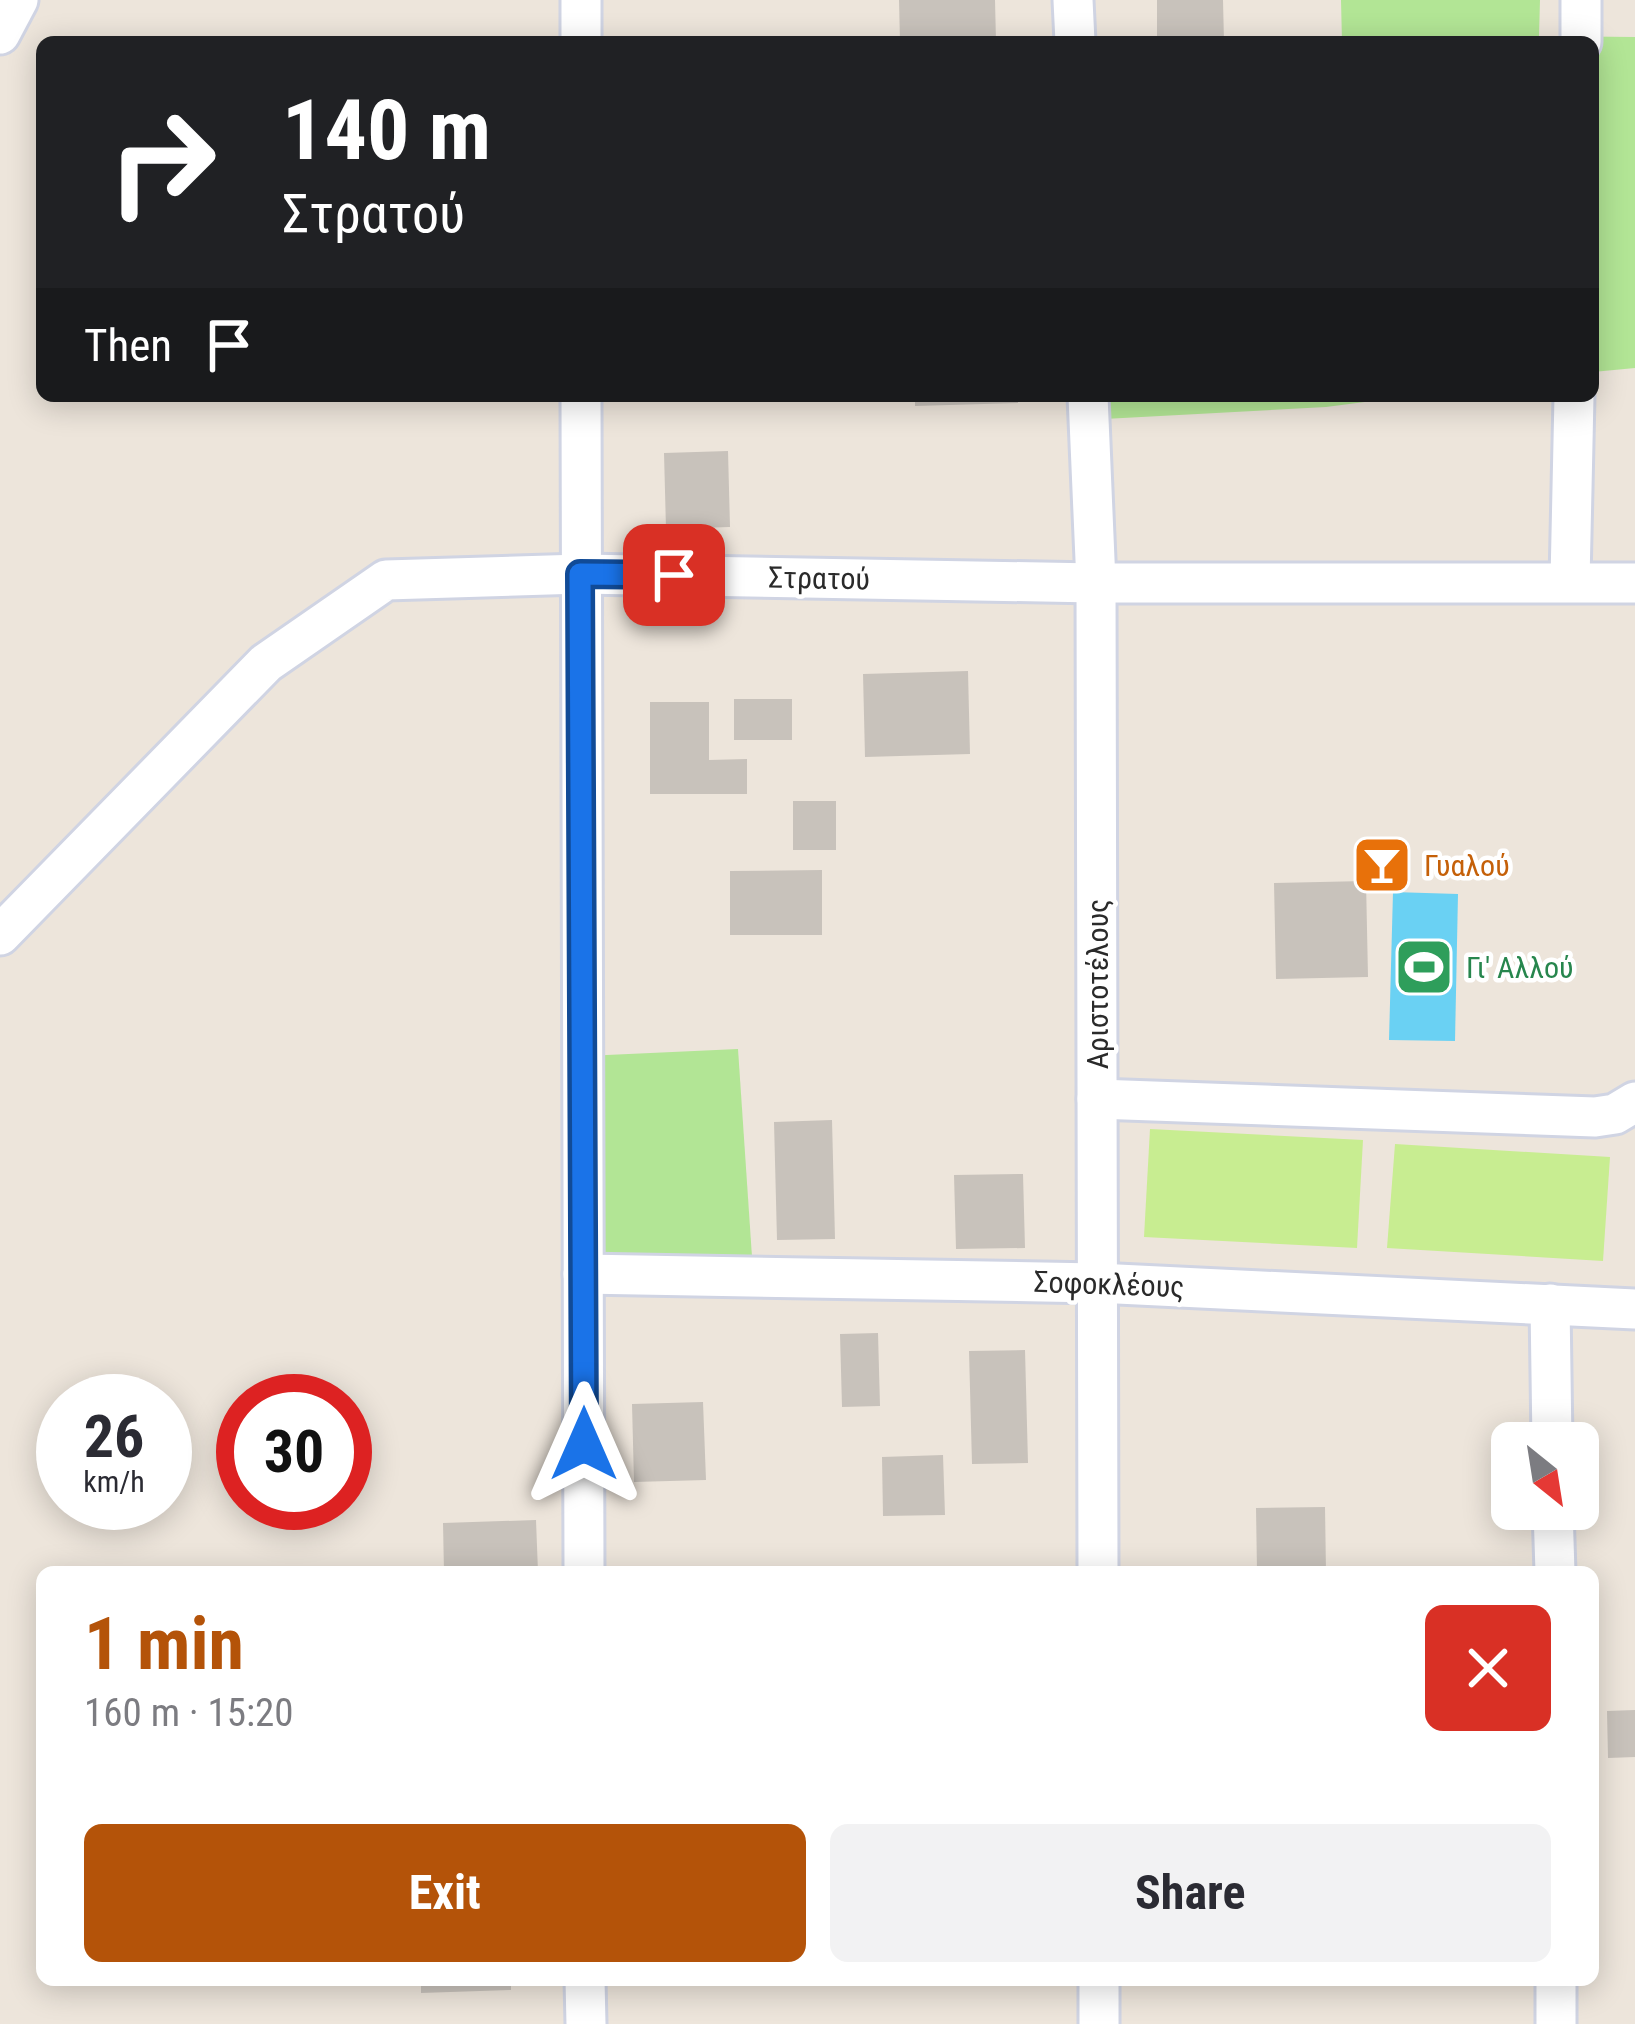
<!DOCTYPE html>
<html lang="en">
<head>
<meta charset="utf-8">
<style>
	body { margin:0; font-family:"Roboto Condensed",sans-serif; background:#f2f2f3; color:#2b2b33; height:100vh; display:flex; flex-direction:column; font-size:45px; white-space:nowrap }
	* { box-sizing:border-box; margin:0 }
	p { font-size:39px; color:#7c7c81 }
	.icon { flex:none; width:66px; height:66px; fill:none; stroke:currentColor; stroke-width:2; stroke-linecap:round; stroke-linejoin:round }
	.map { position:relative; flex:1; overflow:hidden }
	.side { position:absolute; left:36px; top:1566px; width:1563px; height:420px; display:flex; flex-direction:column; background:#fff; border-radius:18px; box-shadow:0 6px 30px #0003 }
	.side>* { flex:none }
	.banner { position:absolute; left:36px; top:36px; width:1563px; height:366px; border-radius:18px; box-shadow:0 6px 30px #0003; background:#202124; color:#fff; overflow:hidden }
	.needle { width:78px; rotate:150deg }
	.fabs { position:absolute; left:1491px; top:1422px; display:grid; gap:24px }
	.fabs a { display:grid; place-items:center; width:108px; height:108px; border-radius:18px; background:#fff; box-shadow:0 6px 30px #0003; font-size:60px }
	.speed { position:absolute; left:36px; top:1374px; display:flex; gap:24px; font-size:60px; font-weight:700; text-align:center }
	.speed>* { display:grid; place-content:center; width:156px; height:156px; border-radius:50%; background:#fff; box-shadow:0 6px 30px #0003; line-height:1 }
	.speed small { font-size:30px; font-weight:400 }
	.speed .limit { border:18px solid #d22; background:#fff; color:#111 }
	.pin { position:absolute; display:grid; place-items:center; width:102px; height:102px; color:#fff; margin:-51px; border-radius:24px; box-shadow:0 6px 18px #0006 }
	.me { position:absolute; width:132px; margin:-66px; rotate:0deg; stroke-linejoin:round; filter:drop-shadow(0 0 9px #0008) }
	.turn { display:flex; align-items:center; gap:42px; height:252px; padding:0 48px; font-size:54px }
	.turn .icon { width:156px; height:156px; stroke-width:2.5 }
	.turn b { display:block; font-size:84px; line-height:102px }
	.then { display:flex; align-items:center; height:114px; padding:0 48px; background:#0003; gap:24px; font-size:45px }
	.round { display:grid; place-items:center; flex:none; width:126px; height:126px; border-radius:18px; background:#f2f2f3 }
	.summary { display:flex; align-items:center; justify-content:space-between; height:204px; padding:0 48px }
	h1 { font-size:72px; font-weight:700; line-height:90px; color:#b45309 }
	.action { display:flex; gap:24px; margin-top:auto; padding:24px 48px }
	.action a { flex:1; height:138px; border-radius:18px; background:#b45309; color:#fff; font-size:48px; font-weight:700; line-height:138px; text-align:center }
	.action a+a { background:#f2f2f3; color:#2b2b33 }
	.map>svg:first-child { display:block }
</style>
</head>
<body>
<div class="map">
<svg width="1635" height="2024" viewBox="0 0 1635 2024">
	<rect width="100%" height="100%" fill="#ede5db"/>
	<g fill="#b2e595">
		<polygon points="1341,0 1540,0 1539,36 1635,37 1635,368 1593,372 1593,42 1342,42"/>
		<polygon points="1067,396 1411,396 1326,407 1067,421"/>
		<polygon points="738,1049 752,1257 568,1260 563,1057"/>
	</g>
	<g fill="#c8ed91">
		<polygon points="1150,1129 1363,1140 1357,1248 1144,1237"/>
		<polygon points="1395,1144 1610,1157 1603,1261 1387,1248"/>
	</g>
	<polygon fill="#6ad1f3" points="1393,892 1458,894 1455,1041 1389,1040"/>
	<g fill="#c8c2bb">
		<polygon points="899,0 995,0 996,42 900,42"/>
		<polygon points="1157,0 1223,0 1224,42 1157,42"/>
		<polygon points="915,396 1018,396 1018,403 915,406"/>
		<polygon points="728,451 730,527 666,529 664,453"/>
		<polygon points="968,671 970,754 865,757 863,674"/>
		<rect x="734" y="699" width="58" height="41"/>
		<polygon points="650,702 709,702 709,760 747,759 747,794 650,794"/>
		<rect x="793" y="801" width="43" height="49"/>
		<polygon points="822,870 822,935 730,935 730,871"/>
		<polygon points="1366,881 1368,977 1276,979 1274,883"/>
		<polygon points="832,1120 835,1239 777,1240 774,1122"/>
		<polygon points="1023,1174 1025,1248 956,1249 954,1175"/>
		<polygon points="878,1333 880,1406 842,1407 840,1334"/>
		<polygon points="1025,1350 1028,1463 972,1464 969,1351"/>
		<polygon points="703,1402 706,1480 634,1482 632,1404"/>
		<polygon points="943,1455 945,1515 883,1516 882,1457"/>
		<polygon points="1325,1507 1326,1572 1257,1572 1256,1508"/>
		<polygon points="536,1520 538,1572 444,1572 443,1523"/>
		<polygon points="1635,1710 1635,1757 1608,1758 1607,1711"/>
		<polygon points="421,1980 511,1980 511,1990 421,1993"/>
	</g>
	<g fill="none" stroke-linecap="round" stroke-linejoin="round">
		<defs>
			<g id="minor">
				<polyline points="1073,0 1075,42"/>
				<polyline points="0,34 18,0"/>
				<polyline points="581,42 581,0"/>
				<polyline points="1581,42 1581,0"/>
				<polyline points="581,396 584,1572"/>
				<polyline points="1088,396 1096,583 1098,1572"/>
				<polyline points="1570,581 1574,396"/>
				<polyline points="0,935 266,663 386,580 581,574 1096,583 1635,583"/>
				<polyline points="1097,1099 1595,1117 1615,1114 1635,1102"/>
				<polyline points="583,1274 1097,1283 1635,1309"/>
				<polyline points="1550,1304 1552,1443"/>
				<polyline points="1553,1509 1555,1572"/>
				<polyline points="585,1980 586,2024"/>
				<polyline points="1099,1980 1099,2024"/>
				<polyline points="1556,2024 1556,1980"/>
			</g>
		</defs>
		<use href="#minor" stroke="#d0d4e3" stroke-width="45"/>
		<use href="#minor" stroke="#fff" stroke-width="39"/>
	</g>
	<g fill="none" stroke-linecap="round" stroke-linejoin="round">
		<defs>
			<polyline id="route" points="584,1444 580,574 674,575"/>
		</defs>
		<use href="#route" stroke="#114b97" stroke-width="30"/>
		<use href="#route" stroke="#1a73e8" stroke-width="21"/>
	</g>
	<defs>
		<symbol id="bar-square" viewBox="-11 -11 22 22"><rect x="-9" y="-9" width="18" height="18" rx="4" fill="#e8710a" stroke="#fff"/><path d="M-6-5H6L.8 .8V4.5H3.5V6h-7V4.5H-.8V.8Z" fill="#fff"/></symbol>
		<symbol id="stadium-square" viewBox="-11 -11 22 22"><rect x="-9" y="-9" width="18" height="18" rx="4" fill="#2e9e5b" stroke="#fff"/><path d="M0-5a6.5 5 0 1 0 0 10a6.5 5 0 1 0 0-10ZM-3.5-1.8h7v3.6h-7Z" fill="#fff"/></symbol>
	</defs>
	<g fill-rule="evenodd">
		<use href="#bar-square" x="1349" y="832" width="66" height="66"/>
		<use href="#stadium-square" x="1391" y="934" width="66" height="66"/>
	</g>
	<g text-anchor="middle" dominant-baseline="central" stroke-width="9" stroke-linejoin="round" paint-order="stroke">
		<g font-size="30" fill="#2a2a2a" stroke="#fff">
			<text transform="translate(819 578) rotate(1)">Στρατού</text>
			<text transform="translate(1097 984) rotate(-90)">Αριστοτέλους</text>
			<text transform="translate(1109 1284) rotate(2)">Σοφοκλέους</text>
		</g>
		<g font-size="30" fill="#c56008" stroke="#fff" text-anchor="start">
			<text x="1424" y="865">Γυαλού</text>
		</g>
		<g font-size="30" fill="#27864d" stroke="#fff" text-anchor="start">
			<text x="1466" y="967">Γι' Αλλού</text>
		</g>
	</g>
</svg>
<div class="fabs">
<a><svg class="needle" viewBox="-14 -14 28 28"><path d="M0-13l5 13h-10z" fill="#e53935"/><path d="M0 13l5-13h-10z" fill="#7c7c81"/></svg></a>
</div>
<div class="speed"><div>26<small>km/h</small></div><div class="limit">30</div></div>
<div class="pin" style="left:674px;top:575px;background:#d93025"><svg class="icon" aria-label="arrive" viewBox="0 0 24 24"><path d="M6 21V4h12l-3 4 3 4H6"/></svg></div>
<svg class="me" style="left:584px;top:1444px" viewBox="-20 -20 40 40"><path d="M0-17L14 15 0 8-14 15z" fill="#1a73e8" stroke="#fff" stroke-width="4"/></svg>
<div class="banner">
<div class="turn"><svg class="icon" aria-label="right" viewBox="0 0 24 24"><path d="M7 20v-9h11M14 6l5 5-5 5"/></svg><div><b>140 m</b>Στρατού</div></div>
<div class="then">Then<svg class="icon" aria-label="arrive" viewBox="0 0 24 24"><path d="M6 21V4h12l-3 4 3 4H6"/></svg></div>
</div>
<section class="side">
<div class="summary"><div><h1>1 min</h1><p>160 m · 15:20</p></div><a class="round" style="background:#d93025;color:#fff"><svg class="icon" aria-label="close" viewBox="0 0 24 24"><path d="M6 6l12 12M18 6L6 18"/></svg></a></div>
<div class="action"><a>Exit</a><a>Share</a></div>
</section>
</div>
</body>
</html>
